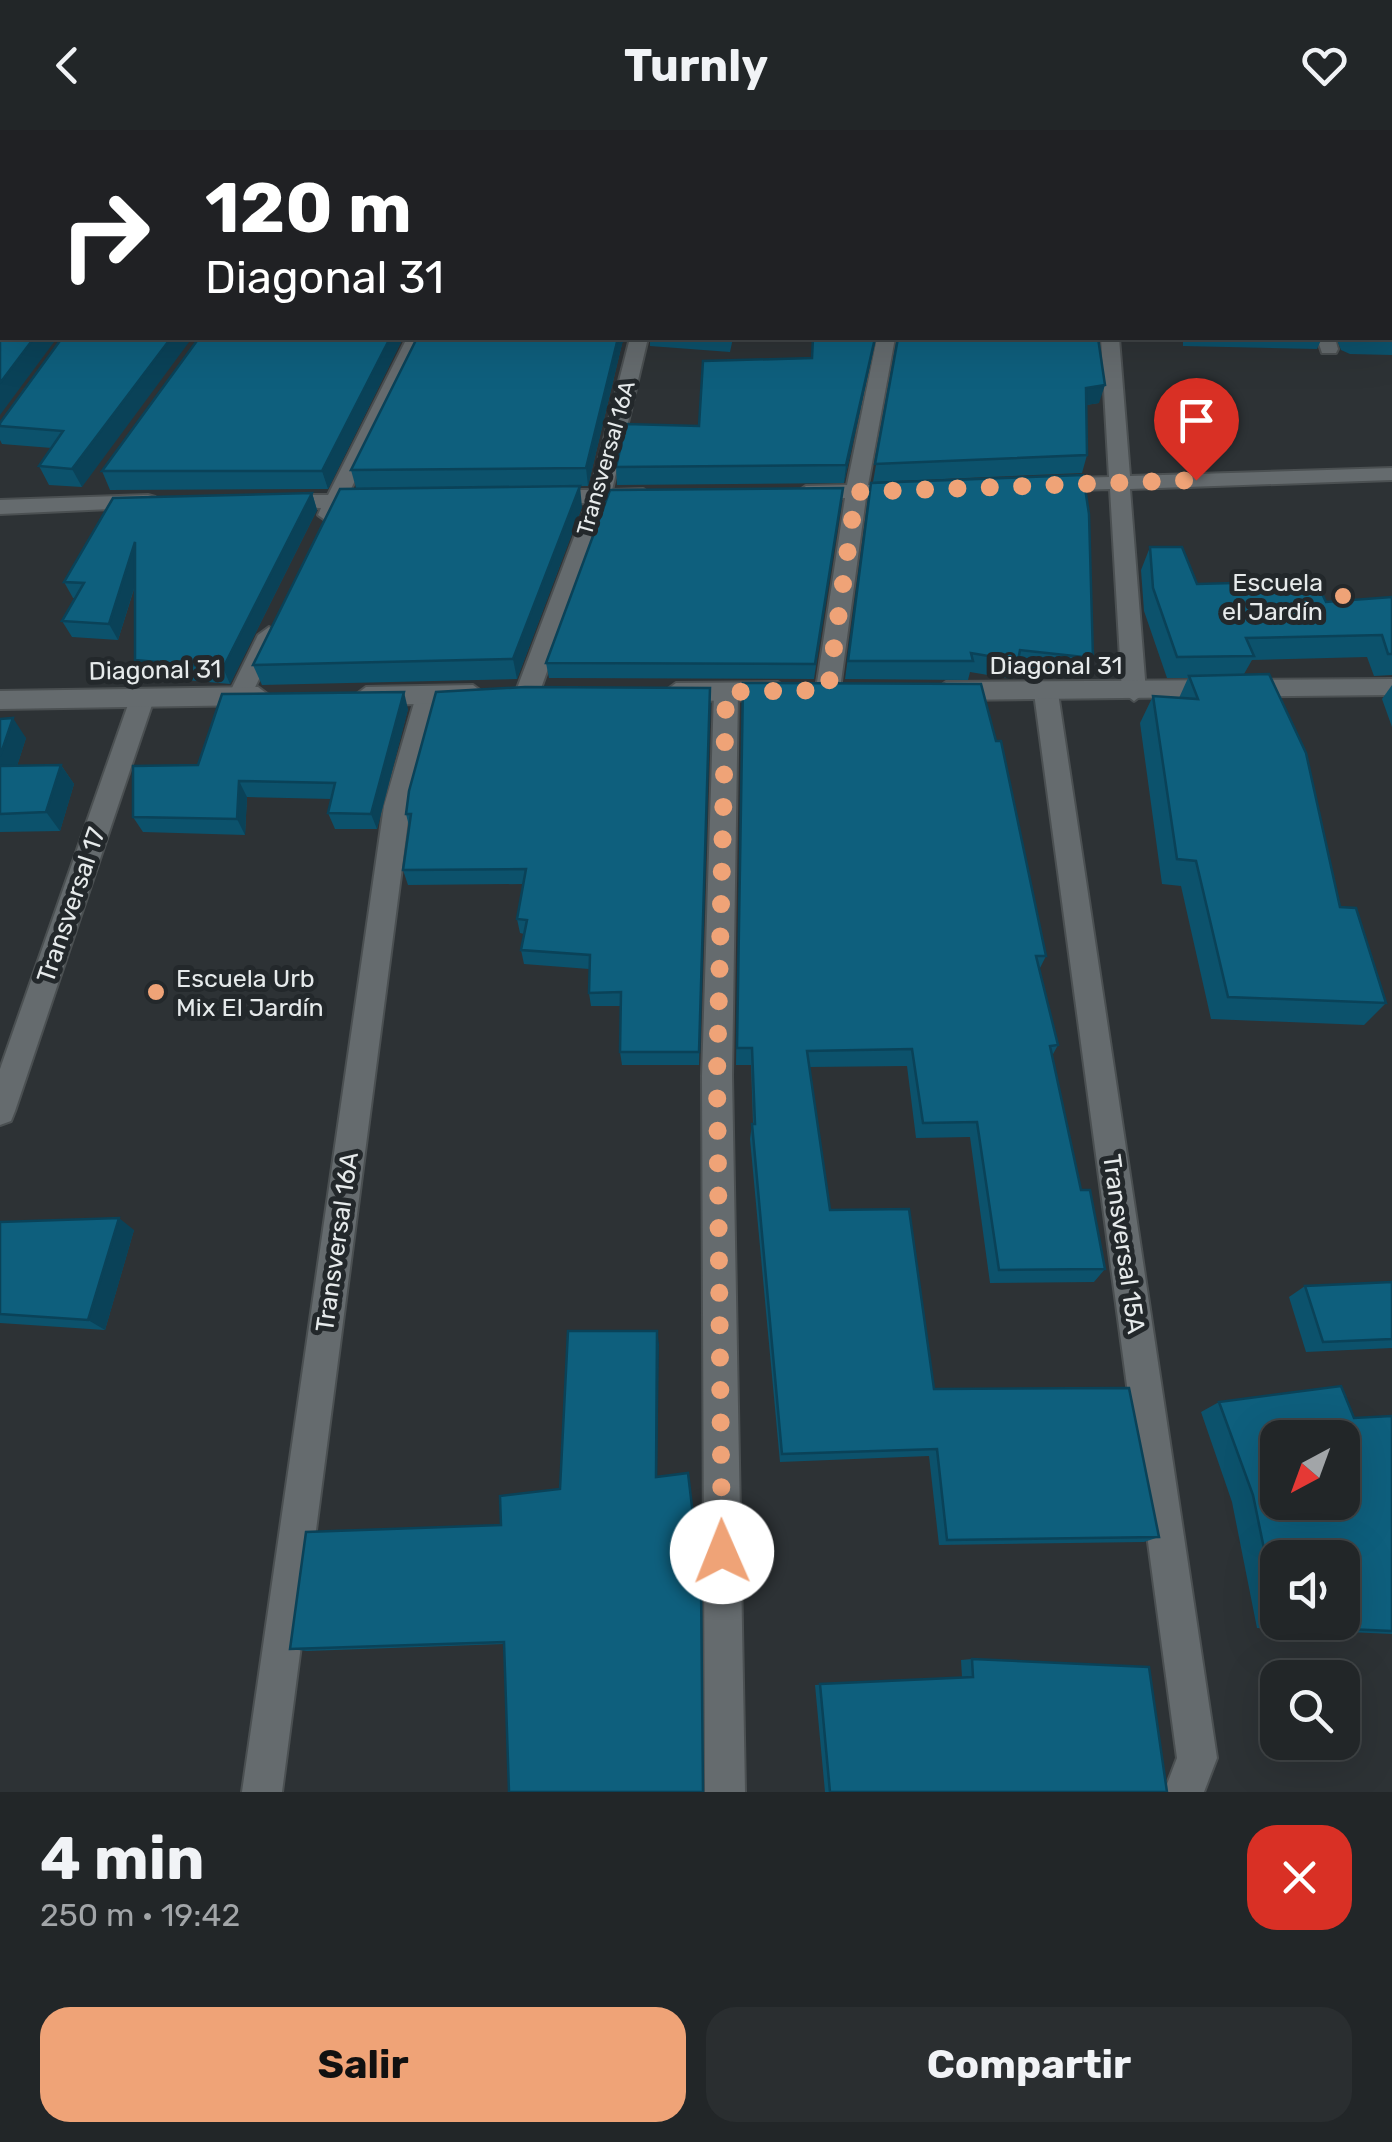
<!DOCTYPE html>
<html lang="es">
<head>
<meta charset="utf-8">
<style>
	body { margin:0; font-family:Rubik,sans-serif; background:#2a2e30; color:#f1f3f6; height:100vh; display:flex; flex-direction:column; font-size:38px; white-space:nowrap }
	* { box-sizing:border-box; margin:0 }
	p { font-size:32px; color:#a2a5a8 }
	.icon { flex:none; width:55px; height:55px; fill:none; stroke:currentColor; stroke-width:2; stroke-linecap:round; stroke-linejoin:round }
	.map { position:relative; height:1662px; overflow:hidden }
	.panel { display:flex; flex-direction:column; background:#222628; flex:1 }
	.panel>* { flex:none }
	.top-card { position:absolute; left:0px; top:0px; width:1392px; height:210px; box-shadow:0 10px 40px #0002,0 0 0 2px #3f4345; background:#202124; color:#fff; overflow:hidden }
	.needle { width:65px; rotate:221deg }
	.buttons { position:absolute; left:1260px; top:1290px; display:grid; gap:20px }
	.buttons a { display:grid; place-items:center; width:100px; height:100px; border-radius:20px; background:#222628; box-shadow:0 10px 40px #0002,0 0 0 2px #3f4345; font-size:50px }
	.pin { position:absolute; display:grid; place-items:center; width:85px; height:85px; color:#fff; margin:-102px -42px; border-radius:50% 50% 50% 0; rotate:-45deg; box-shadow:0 0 10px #0007 }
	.pin .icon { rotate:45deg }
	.me { position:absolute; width:110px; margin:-55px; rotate:359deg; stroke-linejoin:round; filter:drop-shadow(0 0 8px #0008) }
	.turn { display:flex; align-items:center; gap:35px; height:210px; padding:0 40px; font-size:45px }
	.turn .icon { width:130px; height:130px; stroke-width:2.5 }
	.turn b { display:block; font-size:70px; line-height:85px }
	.round { display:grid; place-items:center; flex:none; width:105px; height:105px; border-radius:30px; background:#2a2e30 }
	.head { display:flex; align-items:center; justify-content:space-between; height:170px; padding:0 40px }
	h1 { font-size:60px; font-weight:700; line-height:75px }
	.button { display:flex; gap:20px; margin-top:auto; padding:20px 40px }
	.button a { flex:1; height:115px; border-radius:30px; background:#efa377; color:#111; font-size:40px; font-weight:700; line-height:115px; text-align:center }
	.button a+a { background:#2a2e30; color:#f1f3f6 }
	header { display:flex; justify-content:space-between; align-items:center; height:130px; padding:0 40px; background:#222628; font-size:45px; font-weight:700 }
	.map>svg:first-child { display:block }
</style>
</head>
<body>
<header><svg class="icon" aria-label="back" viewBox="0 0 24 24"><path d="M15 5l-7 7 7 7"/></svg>Turnly<svg class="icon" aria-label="heart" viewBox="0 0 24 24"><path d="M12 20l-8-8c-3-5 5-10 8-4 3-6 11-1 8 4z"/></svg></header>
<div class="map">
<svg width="1392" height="1662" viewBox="0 0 1392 1662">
	<rect width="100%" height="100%" fill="#2d3235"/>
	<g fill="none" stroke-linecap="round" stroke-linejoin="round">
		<defs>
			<g id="minor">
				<polygon points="407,208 425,208 348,365 375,366 378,371 375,376 342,378 335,390 328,392 318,385 321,378 269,377 266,372 269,367 276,365 328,365"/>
				<polygon points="630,208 648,208 612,360 643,359 653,366 643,373 608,373 540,561 528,570 516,561 587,373 546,374 536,367 546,360 591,360"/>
				<polygon points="877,208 895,208 868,355 908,353 918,360 908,367 866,368 840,559 828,568 816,559 845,368 806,370 796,363 806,356 847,355"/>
				<polygon points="1101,208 1119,208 1130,346 1392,338 1392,350 1130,359 1146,562 1134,571 1122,562 1110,359 1046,361 1036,355 1046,349 1109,347"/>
				<polygon points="1317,208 1335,208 1338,219 1336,223 1322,223"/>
				<polygon points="148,365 155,367 158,372 155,377 0,384 0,370"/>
				<polygon points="269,497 280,505 248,572 240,575 232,572 228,566 258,505"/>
				<polygon points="726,553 738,562 732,946 745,1662 705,1662 702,946 714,562"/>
				<polygon points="1046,554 1058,563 1217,1628 1204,1662 1164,1662 1177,1628 1034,563"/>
				<polygon points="428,557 440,566 410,676 282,1662 242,1662 384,676 416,566"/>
				<polygon points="142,560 154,569 15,981 11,991 0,995 0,939 130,569"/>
			</g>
			<g id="tertiary">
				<polygon points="1392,549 1392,565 946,570 934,561 946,552"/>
				<polygon points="778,552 790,561 778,570 676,571 664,562 676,553"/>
				<polygon points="473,555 485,564 473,573 366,575 354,566 366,557"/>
				<polygon points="258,557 270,566 258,575 0,579 0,561"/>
			</g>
		</defs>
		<use href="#minor" stroke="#4b5052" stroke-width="4"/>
		<use href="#tertiary" stroke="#4b5052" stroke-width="4"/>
		<use href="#minor" fill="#656b6e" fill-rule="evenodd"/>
		<use href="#tertiary" fill="#656b6e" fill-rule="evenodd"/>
	</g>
	<g fill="#0c526c" fill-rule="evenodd">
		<polygon points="1392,0 1392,225 1350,224 1341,220 1336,208 1390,208 1390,2"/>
		<polygon points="62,208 82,357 49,355 39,336 52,318 2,314 0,310 0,293"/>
		<polygon points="199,208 403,208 328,359 110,360 102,341"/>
		<polygon points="650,208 733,208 730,222 650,216"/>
		<polygon points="876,208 844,353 617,355 616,337"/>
		<polygon points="898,208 1099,273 1086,275 1087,325 1082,343 873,352"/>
		<polygon points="1183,208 1322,208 1317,219 1183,216"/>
		<polygon points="622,214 588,356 356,358 351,340"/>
		<polygon points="871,353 1093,528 1086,547 1016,539 1012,549 970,542 968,550 845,549"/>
		<polygon points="843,358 814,549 549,548 546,533"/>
		<polygon points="312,363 317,380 230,554 143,546 135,530 135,456 118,510 72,507 62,491 76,468 73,468 64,452"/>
		<polygon points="582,377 517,549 262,555 253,535"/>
		<polygon points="1150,417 1197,454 1326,472 1392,467 1392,545 1374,546 1367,527 1252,530 1244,544 1340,777 1386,873 1364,895 1211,889 1181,756 1162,754 1140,593 1153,566 1179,568 1188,548 1167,548 1144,481 1141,440"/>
		<polygon points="1392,555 1392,597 1382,569"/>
		<polygon points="710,558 699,935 622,935 620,922 621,876 591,876 589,863 589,839 524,834 521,820 524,804 520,803 517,789 524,754 408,755 403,740 409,696 406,684"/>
		<polygon points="742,575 1046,826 1039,840 1058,915 1052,926 1081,1060 1105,1139 1094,1152 990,1153 970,1007 916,1008 907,936 809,937 830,1080 934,1259 1159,1407 1144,1412 939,1415 929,1326 780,1332 750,1009 752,994 753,994 751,935 736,935"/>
		<polygon points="408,579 377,699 335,699 328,683 332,669 247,667 245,705 143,702 133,687 198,635"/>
		<polygon points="0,589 26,608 17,636 61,635 74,654 60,701 0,702"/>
		<polygon points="0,1092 134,1100 105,1200 0,1193"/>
		<polygon points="1392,1152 1392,1218 1306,1222 1289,1167 1305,1156"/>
		<polygon points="659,1214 504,1514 307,1521 290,1519 501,1395 560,1359"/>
		<path d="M1219,1272L1354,1288L1392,1286V1504L1257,1498L1232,1372L1201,1282ZM1278,1428L1342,1492H1278Z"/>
		<polygon points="972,1529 1167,1662 825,1662 815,1555 962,1547 961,1530"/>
	</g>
	<g fill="#0a4258">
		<polygon points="34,208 57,208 0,285 0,253"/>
		<polygon points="171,208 192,208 82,357 72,339"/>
		<polygon points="390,208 403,208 328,359 322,341"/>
		<polygon points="618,208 626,208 622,214 588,356 586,338"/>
		<polygon points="875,208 876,208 844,353 846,335"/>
		<polygon points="1105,255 1099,273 1080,276 1086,258"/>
		<polygon points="580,356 582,377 517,549 513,529"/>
		<polygon points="312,363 317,380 230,554 223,538"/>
		<polygon points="135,412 143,429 118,510 109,494"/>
		<polygon points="404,562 408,579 377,699 371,684"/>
		<polygon points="13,588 26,608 11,655 0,641 0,626"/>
		<polygon points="61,635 74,654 60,701 46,682"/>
		<polygon points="239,651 247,667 245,705 237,689"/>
		<polygon points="119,1088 134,1100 105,1200 88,1190"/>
		<polygon points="657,1201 659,1214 657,1355 656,1347"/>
	</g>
	<g fill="#0e5f7d" stroke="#0a4258" stroke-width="2.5" fill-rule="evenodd">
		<polygon points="463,0 774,0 773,2 458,2"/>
		<polygon points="824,0 1392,0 1392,206 1390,206 1390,2 824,2"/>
		<polygon points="2,124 2,208 34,208 0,253 0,127"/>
		<polygon points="62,208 171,208 72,339 39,336 63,301 0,296 0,293"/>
		<polygon points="199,208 390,208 322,341 102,341"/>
		<polygon points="417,208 618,208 586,338 351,340"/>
		<polygon points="813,208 875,208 846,335 616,337 626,294 699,296 703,231 812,228"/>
		<polygon points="898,208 1098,208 1105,255 1086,258 1087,325 875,334"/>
		<polygon points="1083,345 1089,384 1093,528 1020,520 1018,531 971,523 973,531 848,531 871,353"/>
		<polygon points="580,356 513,529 253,535 340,359"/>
		<polygon points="843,358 815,534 546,533 610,360"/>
		<polygon points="312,363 223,538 135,530 135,412 109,494 62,491 84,453 64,452 113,368"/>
		<polygon points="1150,417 1182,417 1197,454 1316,451 1326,472 1392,467 1392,524 1388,524 1382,505 1246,508 1254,526 1177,527 1153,458"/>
		<polygon points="1269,544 1306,623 1340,777 1356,778 1386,873 1228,867 1196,731 1177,729 1153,566 1198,569 1189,546"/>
		<polygon points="743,553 981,554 996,611 1001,611 1046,826 1036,826 1058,915 1050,916 1081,1060 1090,1060 1105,1139 999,1140 977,992 923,993 912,919 807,921 830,1080 909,1079 934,1259 1129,1258 1159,1407 947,1410 937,1319 782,1324 752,994 755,994 752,918 737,918"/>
		<polygon points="525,557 710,558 699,922 620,922 621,862 589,863 590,825 521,820 527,790 517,789 526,739 403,740 411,684 406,684 409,661 436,562"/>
		<polygon points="404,562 371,684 328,683 335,653 239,651 237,689 133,687 133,636 198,635 222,564"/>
		<polygon points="13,588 0,626 0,589"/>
		<polygon points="61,635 46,682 0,684 0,636"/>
		<polygon points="119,1088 88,1190 0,1184 0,1092"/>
		<polygon points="1392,1152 1392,1209 1323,1212 1305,1156"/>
		<polygon points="568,1201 657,1201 656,1347 688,1343 701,1453 703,1662 509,1662 504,1512 290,1519 306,1402 501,1395 500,1366 560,1359"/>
		<path d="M1341,1256L1354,1288L1392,1286V1501L1279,1496V1492H1342V1428H1278V1487L1253,1365L1219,1272ZM1278,1308H1342V1372H1278Z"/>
		<polygon points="972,1529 1149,1537 1167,1662 830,1662 820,1554 973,1547"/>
	</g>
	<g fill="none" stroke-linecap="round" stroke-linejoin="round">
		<polyline stroke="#efa377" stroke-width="18" stroke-dasharray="0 32.4" points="722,1422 717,946 726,562 828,560 856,362 1196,350"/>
	</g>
	<g fill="#efa377" stroke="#23282b" stroke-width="4">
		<circle cx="1343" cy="466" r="10"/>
		<circle cx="156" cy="862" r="10"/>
	</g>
	<g text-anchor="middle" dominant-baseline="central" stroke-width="10" stroke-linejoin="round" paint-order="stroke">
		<g font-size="22" fill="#e6eaeb" stroke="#23282b">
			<text transform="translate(606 328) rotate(-74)">Transversal 16A</text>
		</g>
		<g font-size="25" fill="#e6eaeb" stroke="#23282b" text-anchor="end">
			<text x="1323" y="452">Escuela<tspan x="1323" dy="29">el Jardín</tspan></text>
			<text x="176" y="848" text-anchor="start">Escuela Urb<tspan x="176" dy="29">Mix El Jardín</tspan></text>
		</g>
		<g font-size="25" fill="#e6eaeb" stroke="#23282b">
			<text x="1056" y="535">Diagonal 31</text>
			<text transform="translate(155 540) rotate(-1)">Diagonal 31</text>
			<text transform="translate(71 775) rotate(-71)">Transversal 17</text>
			<text transform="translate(337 1112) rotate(-82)">Transversal 16A</text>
			<text transform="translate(1124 1114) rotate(82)">Transversal 15A</text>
		</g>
	</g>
</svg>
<div class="buttons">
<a><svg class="needle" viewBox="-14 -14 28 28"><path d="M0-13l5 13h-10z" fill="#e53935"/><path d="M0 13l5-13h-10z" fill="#a2a5a8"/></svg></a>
<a><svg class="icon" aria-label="sound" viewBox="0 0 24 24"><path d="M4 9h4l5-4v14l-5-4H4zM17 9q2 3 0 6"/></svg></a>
<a><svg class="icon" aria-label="search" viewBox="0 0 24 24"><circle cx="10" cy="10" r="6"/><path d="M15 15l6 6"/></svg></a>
</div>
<div class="pin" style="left:1196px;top:350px;background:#d93025"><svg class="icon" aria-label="arrive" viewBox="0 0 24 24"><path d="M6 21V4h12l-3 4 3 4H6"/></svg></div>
<svg class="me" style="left:722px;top:1422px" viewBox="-20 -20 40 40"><circle r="19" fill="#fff"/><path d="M0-13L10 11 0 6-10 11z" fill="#efa377"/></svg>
<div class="top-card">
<div class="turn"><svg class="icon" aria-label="right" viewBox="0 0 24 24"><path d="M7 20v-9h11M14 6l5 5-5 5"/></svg><div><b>120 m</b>Diagonal 31</div></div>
</div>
</div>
<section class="panel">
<div class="head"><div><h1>4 min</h1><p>250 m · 19:42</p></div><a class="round" style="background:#d93025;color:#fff"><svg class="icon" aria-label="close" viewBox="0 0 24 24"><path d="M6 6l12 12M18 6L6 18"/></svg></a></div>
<div class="button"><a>Salir</a><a>Compartir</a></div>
</section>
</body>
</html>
